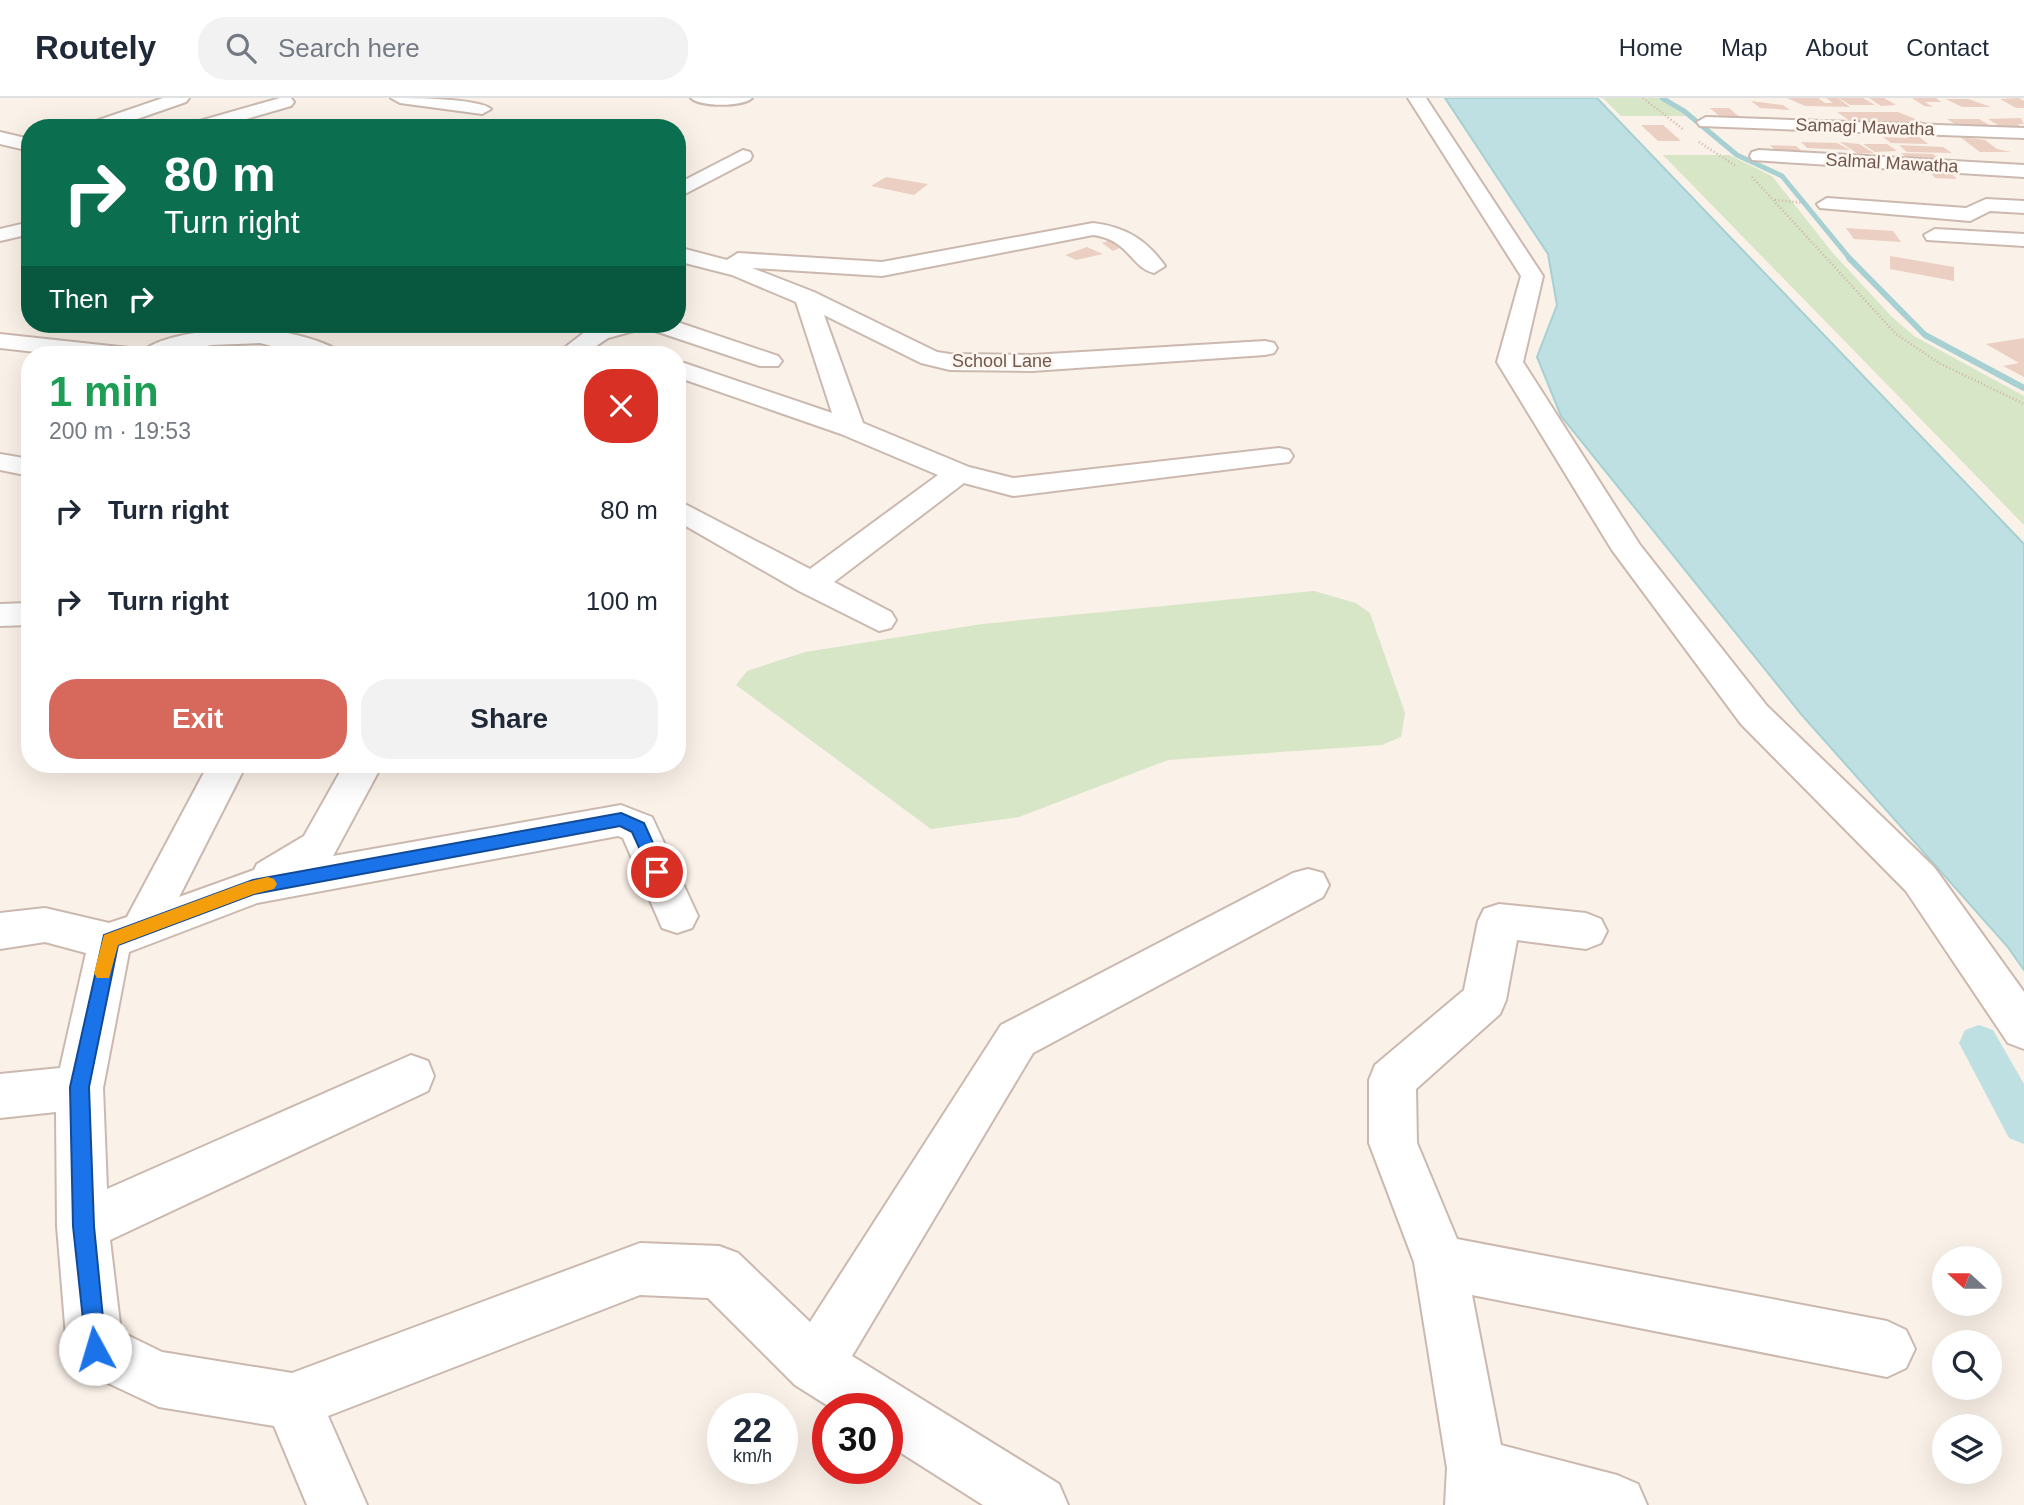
<!DOCTYPE html>
<html lang="en">
<head>
<meta charset="utf-8">
<style>
	body { margin:0; font-family:Helvetica,sans-serif; background:#f2f2f3; color:#1f2937; height:100vh; display:flex; flex-direction:column; font-size:26px; white-space:nowrap }
	* { box-sizing:border-box; margin:0 }
	p { font-size:23px; color:#747a83 }
	.icon { flex:none; width:38px; height:38px; fill:none; stroke:currentColor; stroke-width:2; stroke-linecap:round; stroke-linejoin:round }
	.map { position:relative; flex:1; overflow:hidden }
	.drawer { position:absolute; left:21px; top:248px; width:665px; height:427px; display:flex; flex-direction:column; background:#fff; border-radius:28px; box-shadow:0 7px 28px #0002 }
	.drawer>* { flex:none }
	.guide { position:absolute; left:21px; top:21px; width:665px; height:214px; border-radius:28px; box-shadow:0 7px 28px #0002; background:#0b6e4f; color:#fff; overflow:hidden }
	.needle { width:46px; rotate:291deg }
	.tools { position:absolute; left:1932px; top:1148px; display:grid; gap:14px }
	.tools a { display:grid; place-items:center; width:70px; height:70px; border-radius:50%; background:#fff; box-shadow:0 7px 28px #0002; font-size:35px }
	.speed { position:absolute; left:707px; top:1295px; display:flex; gap:14px; font-size:35px; font-weight:700; text-align:center }
	.speed>* { display:grid; place-content:center; width:91px; height:91px; border-radius:50%; background:#fff; box-shadow:0 7px 28px #0002; line-height:1 }
	.speed small { font-size:18px; font-weight:400 }
	.speed .limit { border:10px solid #d22; background:#fff; color:#111 }
	.pin { position:absolute; display:grid; place-items:center; width:60px; height:60px; color:#fff; margin:-30px; border:4px solid #fff; border-radius:50%; box-shadow:0 2px 7px #0007 }
	.me { position:absolute; width:77px; margin:-38px; rotate:354deg; stroke-linejoin:round; filter:drop-shadow(0 0 5px #0008) }
	.turn { display:flex; align-items:center; gap:24px; height:147px; padding:0 28px; font-size:32px }
	.turn .icon { width:91px; height:91px; stroke-width:2.5 }
	.turn b { display:block; font-size:49px; line-height:60px }
	.then { display:flex; align-items:center; height:66px; padding:0 28px; background:#0003; gap:14px; font-size:26px }
	.round { display:grid; place-items:center; flex:none; width:74px; height:74px; border-radius:28px; background:#f2f2f3 }
	.head { display:flex; align-items:center; justify-content:space-between; height:119px; padding:0 28px }
	h1 { font-size:42px; font-weight:800; line-height:52px; color:#1e9e55 }
	.button { display:flex; gap:14px; margin-top:auto; padding:14px 28px }
	.button a { flex:1; height:80px; border-radius:28px; background:#d6695c; color:#fff; font-size:28px; font-weight:800; line-height:80px; text-align:center }
	.button a+a { background:#f2f2f3; color:#1f2937 }
	ul { padding:0; list-style:none }
	li { display:flex; align-items:center; gap:21px; height:91px; padding:0 28px }
	li div { flex:1 }
	li b { display:block; font-size:26px }
	li em { font-style:normal }
	header { display:flex; align-items:center; gap:42px; box-sizing:border-box; height:98px; padding:0 35px; background:#fff; border-bottom:2px solid #e0e1e3 }
	header strong { font-size:33px }
	nav { display:flex; gap:38px; margin-inline-start:auto; font-size:24px }
	.search { width:490px; height:63px; background:#f2f2f3; display:flex; align-items:center; gap:18px; box-sizing:border-box; padding:0 24px; border-radius:28px; color:#747a83; font-size:26px }
	.map>svg:first-child { display:block }
</style>
</head>
<body>
<header>
<strong>Routely</strong>
<div class="search"><svg class="icon" aria-label="search" viewBox="0 0 24 24"><circle cx="10" cy="10" r="6"/><path d="M15 15l6 6"/></svg>Search here</div>
<nav><a>Home</a><a>Map</a><a>About</a><a>Contact</a></nav>
</header>
<div class="map">
<svg width="2024" height="1407" viewBox="0 0 2024 1407">
	<rect width="100%" height="100%" fill="#faf1e8"/>
	<g fill="#d8e6c8">
		<polygon points="1603,0 1658,0 1687,18 1621,18"/>
		<polygon points="1663,57 1729,57 1772,78 1832,154 1891,218 1914,238 2024,298 2024,427"/>
		<polygon points="1314,493 1356,505 1370,515 1405,615 1401,639 1382,647 1168,662 1019,719 931,731 736,587 747,573 805,554 982,526"/>
	</g>
	<polygon fill="#bfe0e2" stroke="#a6d0d2" stroke-width="2" points="1445,0 1597,0 2024,446 2024,872 2007,848 1801,616 1561,318 1537,259 1557,207 1548,156"/>
	<g fill="none" stroke-linecap="round" stroke-linejoin="round">
		<polyline stroke="#a6d0d2" stroke-width="5" points="1662,0 1684,13 1737,57 1782,78 1851,162"/>
		<polyline stroke="#a6d0d2" stroke-width="6" points="1849,160 1925,237 2024,290"/>
		<polygon fill="#bfe0e2" fill-rule="evenodd" points="1979,927 1993,932 2024,986 2024,1046 2009,1040 1959,945 1965,932"/>
	</g>
	<g fill="#eccfc3">
		<polygon points="1787,0 1818,0 1825,5 1833,5 1826,0 1838,0 1850,9 1805,8"/>
		<polygon points="1839,0 1863,0 1875,7 1850,7"/>
		<polygon points="1869,0 1884,0 1896,7 1881,8"/>
		<polygon points="1912,0 1936,0 1941,4 1925,4 1933,9 1924,8"/>
		<polygon points="2019,0 2024,3 2024,10 2016,10 2000,1"/>
		<polygon points="1946,1 1968,1 1991,9 1962,9"/>
		<polygon points="1751,3 1783,7 1790,12 1760,10"/>
		<polygon points="1710,10 1729,10 1743,22 1724,22"/>
		<polygon points="1837,14 1898,14 1926,25 1879,28 1872,23 1850,23"/>
		<polygon points="2021,20 2024,26 2018,26 2024,32 2004,31 1988,21"/>
		<polygon points="1947,21 1979,21 1996,31 1963,31"/>
		<polygon points="1641,27 1663,27 1681,43 1658,43"/>
		<polygon points="1904,37 1917,37 1928,46 1891,45 1883,39 1908,40"/>
		<polygon points="1960,39 1985,42 1997,51 2011,54 1980,54"/>
		<polygon points="1801,44 1837,45 1850,52 1807,50"/>
		<polygon points="1840,44 1859,46 1874,55 1858,56"/>
		<polygon points="1863,46 1887,46 1897,53 1875,54"/>
		<polygon points="1770,47 1796,48 1806,57 1780,57"/>
		<polygon points="1899,47 1943,49 1952,55 1907,54"/>
		<polygon points="1901,55 1933,56 1943,65 1910,63"/>
		<polygon points="1930,74 1951,75 1957,81 1935,80"/>
		<polygon points="886,79 928,86 914,97 871,88"/>
		<polygon points="1846,130 1893,133 1901,144 1854,141"/>
		<polygon points="1113,141 1126,147 1113,153 1102,145"/>
		<polygon points="1087,149 1103,156 1076,162 1065,157"/>
		<polygon points="1890,158 1954,169 1954,183 1890,171"/>
		<polygon points="2024,240 2024,279 2003,268 2019,265 1986,246"/>
	</g>
	<g fill="none" stroke-linecap="round" stroke-linejoin="round">
		<defs>
			<g id="minor">
				<polygon points="163,0 189,0 186,4 111,30 84,30 87,26"/>
				<polygon points="280,0 291,0 294,4 291,8 215,30 186,30 189,26"/>
				<path d="M391,0C412,0 477,0 491,11L482,16L400,5Z"/>
				<path d="M691,0H752C743,9 700,9 691,0Z"/>
				<polygon points="1408,0 1426,0 1543,178 1523,264 1640,447 1767,608 1934,769 2024,894 2024,951 2008,945 1906,793 1741,626 1612,452 1497,264 1521,178"/>
				<polygon points="1706,19 2024,30 2024,40 1700,28 1697,24"/>
				<polygon points="0,34 30,41 30,53 0,46"/>
				<polygon points="743,52 750,54 752,58 750,62 677,100 677,86"/>
				<polygon points="1759,52 2024,67 2024,79 1752,62 1750,58 1752,54"/>
				<polygon points="1827,100 1966,110 1986,101 2024,103 2024,115 1990,113 1970,123 1820,110 1817,106"/>
				<polygon points="30,124 30,136 0,143 0,131"/>
				<path d="M1093,125C1125,129 1146,141 1165,168L1154,175C1130,169 1130,142 1093,137L882,178L752,170L814,194L937,254L950,256L1032,257L1265,243L1274,245L1277,250L1274,255L1265,257L1032,273L950,272L921,265L824,217L863,325L969,369L1013,380L1279,350L1289,352L1293,358L1289,364L1013,398L964,385L834,484L891,514L896,522L891,530L879,533L799,493L677,423V402L810,471L938,377L841,336L677,279V267L684,265L832,315L796,204L732,177L677,163V149L727,162L738,155L882,164Z"/>
				<polygon points="1935,131 2024,136 2024,148 1927,142 1924,137"/>
				<polygon points="677,224 778,258 782,263 778,268 760,268 649,231 646,226"/>
				<polygon points="606,226 644,226 641,231 608,240 583,257 555,257 590,230"/>
				<path d="M260,230C277,232 333,243 342,257H306L260,245L211,247L173,257H63L0,250V236L129,250L141,256C157,234 234,230 260,230Z"/>
				<polygon points="0,356 30,361 30,378 0,372"/>
				<polygon points="30,505 30,527 0,528 0,506"/>
				<polygon points="208,667 246,667 179,799 254,772 257,766 304,738 344,667 382,667 333,758 621,707 652,719 698,818 692,830 677,835 662,830 623,740 618,738 257,805 129,854 103,990 107,1091 411,957 428,963 434,978 428,993 110,1142 121,1234 162,1254 292,1275 640,1145 719,1148 738,1155 810,1224 1001,927 1293,775 1308,771 1323,775 1329,787 1323,799 1033,955 852,1258 1059,1386 1068,1407 983,1407 887,1346 887,1311 833,1311 795,1287 708,1200 640,1197 328,1318 367,1407 307,1407 274,1328 159,1309 76,1270 67,1251 57,1128 56,1014 0,1020 0,976 60,970 86,855 45,844 0,851 0,815 45,810 109,825 127,819"/>
				<polygon points="1499,806 1586,815 1601,821 1607,833 1601,845 1586,851 1517,842 1506,902 1500,916 1416,991 1417,1045 1457,1141 1887,1223 1906,1232 1915,1251 1906,1270 1887,1279 1472,1197 1501,1347 1617,1377 1638,1386 1647,1407 1445,1407 1447,1370 1414,1164 1369,1045 1369,982 1375,967 1464,892 1478,823 1484,811"/>
			</g>
		</defs>
		<use href="#minor" stroke="#cbb9af" stroke-width="4"/>
		<g stroke="#d1b2a6" stroke-width="2.5" stroke-dasharray="1 2.5" stroke-linecap="butt">
			<polyline points="1643,0 1684,32"/>
			<polyline points="1699,44 1736,68"/>
			<polyline points="1752,79 1896,236 1939,265 2024,306"/>
			<polyline points="1775,102 1805,105"/>
		</g>
		<use href="#minor" fill="#fff" fill-rule="evenodd"/>
	</g>
	<polygon fill="#1a73e8" stroke="#114b97" stroke-width="2" points="621,715 644,725 666,774 663,778 652,778 632,734 620,728 254,796 118,847 89,989 94,1128 106,1251 103,1259 95,1262 87,1259 73,1128 70,989 104,837 253,782"/>
	<polygon fill="#f59e0b" points="268,779 274,781 277,786 274,791 254,796 118,847 109,880 97,880 94,875 104,837 247,784"/>
	<g text-anchor="middle" dominant-baseline="central" stroke-width="5" stroke-linejoin="round" paint-order="stroke">
		<g font-size="18" fill="#71574f" stroke="#fdf6ee">
			<text transform="translate(1865 29) rotate(2)">Samagi Mawatha</text>
			<text transform="translate(1892 65) rotate(3)">Salmal Mawatha</text>
			<text x="1002" y="263">School Lane</text>
		</g>
	</g>
</svg>
<div class="tools">
<a><svg class="needle" viewBox="-14 -14 28 28"><path d="M0-13l5 13h-10z" fill="#e53935"/><path d="M0 13l5-13h-10z" fill="#747a83"/></svg></a>
<a><svg class="icon" aria-label="search" viewBox="0 0 24 24"><circle cx="10" cy="10" r="6"/><path d="M15 15l6 6"/></svg></a>
<a><svg class="icon" aria-label="layers" viewBox="0 0 24 24"><path d="M12 4l9 5-9 5-9-5zM3 14l9 5 9-5"/></svg></a>
</div>
<div class="speed"><div>22<small>km/h</small></div><div class="limit">30</div></div>
<div class="pin" style="left:657px;top:774px;background:#d93025"><svg class="icon" aria-label="arrive" viewBox="0 0 24 24"><path d="M6 21V4h12l-3 4 3 4H6"/></svg></div>
<svg class="me" style="left:95px;top:1251px" viewBox="-20 -20 40 40"><circle r="19" fill="#fff"/><path d="M0-13L10 11 0 6-10 11z" fill="#1a73e8"/></svg>
<div class="guide">
<div class="turn"><svg class="icon" aria-label="right" viewBox="0 0 24 24"><path d="M7 20v-9h11M14 6l5 5-5 5"/></svg><div><b>80 m</b>Turn right</div></div>
<div class="then">Then<svg class="icon" aria-label="right" viewBox="0 0 24 24"><path d="M7 20v-9h11M14 6l5 5-5 5"/></svg></div>
</div>
<section class="drawer">
<div class="head"><div><h1>1 min</h1><p>200 m · 19:53</p></div><a class="round" style="background:#d93025;color:#fff"><svg class="icon" aria-label="close" viewBox="0 0 24 24"><path d="M6 6l12 12M18 6L6 18"/></svg></a></div>
<ul>
<li><svg class="icon" aria-label="right" viewBox="0 0 24 24"><path d="M7 20v-9h11M14 6l5 5-5 5"/></svg><div><b>Turn right</b></div><em>80 m</em></li>
<li><svg class="icon" aria-label="right" viewBox="0 0 24 24"><path d="M7 20v-9h11M14 6l5 5-5 5"/></svg><div><b>Turn right</b></div><em>100 m</em></li>
</ul>
<div class="button"><a>Exit</a><a>Share</a></div>
</section>
</div>
</body>
</html>
